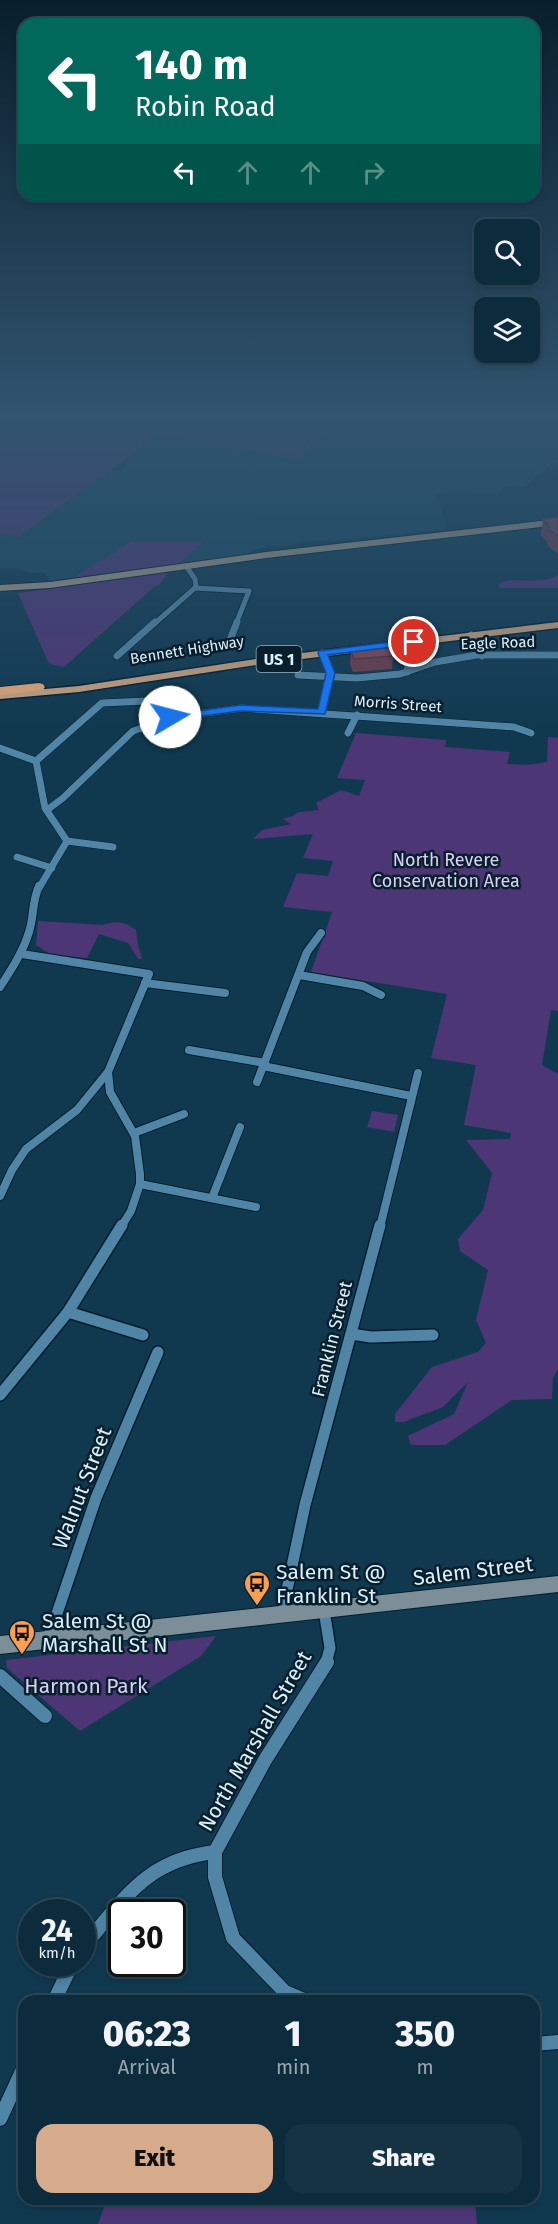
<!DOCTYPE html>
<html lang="en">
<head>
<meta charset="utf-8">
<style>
	body { margin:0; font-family:"Fira Sans",sans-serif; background:#153343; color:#f1f3f6; height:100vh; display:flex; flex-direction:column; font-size:22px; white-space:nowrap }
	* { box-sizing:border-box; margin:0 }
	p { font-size:20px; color:#9aa7af }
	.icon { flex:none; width:33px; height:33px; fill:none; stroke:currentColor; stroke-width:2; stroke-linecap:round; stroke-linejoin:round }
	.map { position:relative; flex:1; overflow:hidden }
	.details { position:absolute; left:18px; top:1995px; width:522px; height:210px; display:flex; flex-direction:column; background:#0c2b3c; border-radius:18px; box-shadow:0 3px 9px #0003,0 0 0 2px #2c4756 }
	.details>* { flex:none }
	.top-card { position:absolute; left:18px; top:18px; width:522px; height:183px; border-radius:18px; box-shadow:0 3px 9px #0003,0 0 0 2px #2c4756; background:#00695c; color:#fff; overflow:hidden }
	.buttons { position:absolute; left:474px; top:219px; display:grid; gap:12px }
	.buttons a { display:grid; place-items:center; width:66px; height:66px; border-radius:12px; background:#0c2b3c; box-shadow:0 3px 9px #0003,0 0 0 2px #2c4756; font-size:30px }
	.speed { position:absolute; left:18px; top:1899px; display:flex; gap:12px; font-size:30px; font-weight:700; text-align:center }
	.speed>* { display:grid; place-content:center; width:78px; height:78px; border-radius:50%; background:#0c2b3c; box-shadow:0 3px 9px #0003,0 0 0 2px #2c4756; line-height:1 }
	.speed small { font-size:15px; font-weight:400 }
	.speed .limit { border:3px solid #111; border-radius:9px; background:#fff; color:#111 }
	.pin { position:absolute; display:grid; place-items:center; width:51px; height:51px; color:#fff; margin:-26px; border:3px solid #fff; border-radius:50%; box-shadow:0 2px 6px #0007 }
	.me { position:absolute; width:66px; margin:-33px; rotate:82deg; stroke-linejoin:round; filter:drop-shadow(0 0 4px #0008) }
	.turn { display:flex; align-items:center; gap:21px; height:126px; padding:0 18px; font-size:27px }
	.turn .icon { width:78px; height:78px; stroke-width:2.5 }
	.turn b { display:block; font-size:42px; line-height:51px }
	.lanes { display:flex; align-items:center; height:57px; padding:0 18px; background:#0003; justify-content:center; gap:30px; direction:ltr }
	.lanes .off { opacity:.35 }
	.eta { display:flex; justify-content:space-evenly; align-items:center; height:102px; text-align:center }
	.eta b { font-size:36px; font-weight:800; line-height:42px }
	.action { display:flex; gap:12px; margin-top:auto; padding:12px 18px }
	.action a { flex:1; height:69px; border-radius:18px; background:#d6ab8b; color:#111; font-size:24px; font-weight:800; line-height:69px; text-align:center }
	.action a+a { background:#153343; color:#f1f3f6 }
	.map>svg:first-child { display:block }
</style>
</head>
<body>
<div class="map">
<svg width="558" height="2224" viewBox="0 0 558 2224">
	<rect width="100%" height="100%" fill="#103950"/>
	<polygon fill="#164661" points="222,418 558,418 558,458 526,486 501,487 500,494 437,493 447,529 333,541 316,540 277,546 265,544 267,547 253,550 248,554 179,564 202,543 132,542 75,575 76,577 49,581 46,573 28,573 16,568 0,568 0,509 96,472 122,470 141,447 159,436 184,425"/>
	<g fill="#4d3675">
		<polygon points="0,418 344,418 297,459 159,435 18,537 0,534"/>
		<polygon points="131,542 203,542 179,564 76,577 75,576"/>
		<polygon points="169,572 158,586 155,586 64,667 49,664 18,593"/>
		<path d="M558,575V588H500L498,585C509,574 541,587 558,575Z"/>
		<polygon points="356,733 446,740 445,747 510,752 507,764 527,765 547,762 548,737 558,738 558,1011 551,1010 542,1065 558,1074 558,1369 553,1378 552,1399 512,1400 445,1445 411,1445 408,1436 454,1414 468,1382 443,1407 403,1422 395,1422 395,1414 432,1367 478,1352 486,1343 476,1320 488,1270 460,1251 458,1239 483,1210 492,1173 466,1140 510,1139 511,1133 464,1125 476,1065 431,1058 447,994 311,972 332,912 283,907 297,873 328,876 333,861 303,858 313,834 253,839 262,830 291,824 283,819 292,816 299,812 319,810 316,803 341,790 359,796 365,780 337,778"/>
		<path d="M38,921L103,925C117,920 125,922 136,930L138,946L142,957L141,959H138L128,943L99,934L87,958L50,954L36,945Z"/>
		<polygon points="372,1111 398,1115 394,1132 367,1127"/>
		<polygon points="216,1636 201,1656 80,1731 7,1668 6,1660"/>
		<polygon points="107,2199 450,2199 475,2202 477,2224 98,2224"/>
	</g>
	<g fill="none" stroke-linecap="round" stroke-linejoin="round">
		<defs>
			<g id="minor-far4">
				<polyline points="195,588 249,591 236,624"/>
				<polyline points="154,624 196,587 195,579 186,566"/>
			</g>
			<g id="minor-far3">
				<polyline points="471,635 482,656"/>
				<polyline points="395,644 408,665 407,672"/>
				<polyline points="228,645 237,622"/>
				<polyline points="322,653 331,673 322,712"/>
				<polyline points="117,656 155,622"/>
				<polyline points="298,675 357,678 400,674 435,662 477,655 558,655"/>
				<polyline points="348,733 357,715"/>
				<polyline points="0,748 36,761"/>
				<polyline points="36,761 102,703 146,701"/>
				<polyline points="36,761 45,808 67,841"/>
				<polyline points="47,810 63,798 133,731 175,717 241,708 514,727 531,733"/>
				<polyline points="67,841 113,847"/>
				<polyline points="17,857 52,868"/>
				<polyline points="39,888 67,841"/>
			</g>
			<g id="minor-far2">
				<polyline points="22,954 149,974 108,1072 110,1092 135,1136 140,1174 140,1184 131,1211 121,1227"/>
				<polyline points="299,975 363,986 381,995"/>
				<polyline points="145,983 225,993"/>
				<path d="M0,987C11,970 23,952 29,932C34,917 32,901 39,886"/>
				<polyline points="189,1050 265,1063"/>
				<polyline points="263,1066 411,1096"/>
				<polyline points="257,1082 307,952 321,933"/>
				<polyline points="134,1133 184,1114"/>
				<polyline points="140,1184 256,1207"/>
				<polyline points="0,1196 12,1170 26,1149 77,1110 108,1072"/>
				<polyline points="212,1198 240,1127"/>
				<polyline points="380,1227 418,1073"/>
			</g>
			<g id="minor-far1">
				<polyline points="68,1312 143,1335"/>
				<polyline points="351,1334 371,1337 433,1335"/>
				<polyline points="0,1395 68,1312 122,1225"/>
				<polyline points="324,1610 330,1648 326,1663"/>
				<polyline points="284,1615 285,1599 305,1505 380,1225"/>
				<polyline points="48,1640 96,1498 158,1352"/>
			</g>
			<g id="minor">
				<polyline points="0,1676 45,1716"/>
				<path d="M82,1948C125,1899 145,1860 215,1852"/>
				<polyline points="54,2001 72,1964"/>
				<polyline points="306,2001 285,1992 233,1938 215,1877 215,1852 265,1760 327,1662"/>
				<polyline points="534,2044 558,2042"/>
				<polyline points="0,2119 24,2067"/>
			</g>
			<polygon id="secondary" points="558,1576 558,1592 0,1654 0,1636"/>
			<polygon id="primary" points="558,519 558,525 266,558 50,588 0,591 0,585 50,582 266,552"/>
			<polygon id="trunk" points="558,622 558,628 269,663 79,692 0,699 0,693 79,686 269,657"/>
			<polygon id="motorway" points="39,683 43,684 45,687 43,690 0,695 0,687"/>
		</defs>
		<use href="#minor-far4" stroke="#031f2f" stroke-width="7"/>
		<use href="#minor-far3" stroke="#031f2f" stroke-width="8"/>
		<use href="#minor-far2" stroke="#031f2f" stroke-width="10"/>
		<use href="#minor-far1" stroke="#031f2f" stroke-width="14"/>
		<use href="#minor" stroke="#031f2f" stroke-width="16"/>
		<use href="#secondary" stroke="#031f2f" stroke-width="2"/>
		<use href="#primary" stroke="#031f2f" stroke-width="2"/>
		<use href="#trunk" stroke="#031f2f" stroke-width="3"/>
		<use href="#motorway" stroke="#031f2f" stroke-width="2"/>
		<use href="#minor-far4" stroke="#5185a6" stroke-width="5"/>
		<use href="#minor-far3" stroke="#5185a6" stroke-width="7"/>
		<use href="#minor-far2" stroke="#5185a6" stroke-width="8"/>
		<use href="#minor-far1" stroke="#5185a6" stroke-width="11"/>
		<use href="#minor" stroke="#5185a6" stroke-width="14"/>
		<use href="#secondary" fill="#7c8f98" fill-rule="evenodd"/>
		<use href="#primary" fill="#a7998a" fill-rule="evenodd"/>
		<use href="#trunk" fill="#c4a081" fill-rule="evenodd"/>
		<use href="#motorway" fill="#e1a678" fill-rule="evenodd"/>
	</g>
	<g fill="#6b3d4d">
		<polygon points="558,517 558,554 548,546 547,542 541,535 543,519"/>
		<polygon points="359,648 393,656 392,669 353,672 350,664 351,651 359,651"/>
	</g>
	<g fill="#7c4759" stroke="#57323e" stroke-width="1.5">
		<polygon points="558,517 558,536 550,530 549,526 543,519"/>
		<polygon points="359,648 389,648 393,656 354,659 351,651 360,651"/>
	</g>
	<linearGradient id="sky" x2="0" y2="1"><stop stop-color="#091f2c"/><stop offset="0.57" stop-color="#31546f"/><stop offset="1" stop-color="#31546f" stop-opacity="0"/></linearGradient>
	<rect width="558" height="729" fill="url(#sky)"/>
	<polygon fill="#1a73e8" stroke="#114b97" stroke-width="1.5" points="414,639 417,640 417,644 328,655 335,673 325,714 241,711 170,720 165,717 170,715 241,705 318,709 326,673 318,653 319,651"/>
	<defs>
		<symbol id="bus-pin" viewBox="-11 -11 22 30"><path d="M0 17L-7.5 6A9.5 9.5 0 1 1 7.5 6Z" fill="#fb9e50" stroke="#091f2c"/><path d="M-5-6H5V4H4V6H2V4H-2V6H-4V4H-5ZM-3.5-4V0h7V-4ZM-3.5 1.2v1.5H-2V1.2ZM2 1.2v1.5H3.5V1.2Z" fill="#111"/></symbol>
	</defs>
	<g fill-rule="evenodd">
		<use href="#bus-pin" x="242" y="1569" width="30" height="40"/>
		<use href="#bus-pin" x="7" y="1618" width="30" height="40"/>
	</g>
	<g text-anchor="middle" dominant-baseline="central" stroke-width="5" stroke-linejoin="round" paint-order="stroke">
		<g font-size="15" fill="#daf0ff" stroke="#091f2c">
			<text transform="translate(498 643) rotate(-2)">Eagle Road</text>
			<text transform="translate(187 650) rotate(-9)">Bennett Highway</text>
			<text transform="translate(398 704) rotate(4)">Morris Street</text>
		</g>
		<rect fill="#091f2c" stroke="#9bb1c0" stroke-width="1.5" x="256.5" y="646" width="45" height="26" rx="4.5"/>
		<g font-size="16" font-weight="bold" fill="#daf0ff">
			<text x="279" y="659">US 1</text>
		</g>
		<g font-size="18" fill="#dacff7" stroke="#091f2c">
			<text x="446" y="860">North Revere<tspan x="446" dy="21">Conservation Area</tspan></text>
		</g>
		<g font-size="18" fill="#daf0ff" stroke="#091f2c">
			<text transform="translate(332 1339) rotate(-76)">Franklin Street</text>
		</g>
		<g font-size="21" fill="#daf0ff" stroke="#091f2c">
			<text transform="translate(82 1488) rotate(-69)">Walnut Street</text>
			<text transform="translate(473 1571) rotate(-7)">Salem Street</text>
			<text transform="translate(255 1741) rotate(-60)">North Marshall Street</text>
		</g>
		<g font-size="21" fill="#daf0ff" stroke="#091f2c" text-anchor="start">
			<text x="276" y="1572">Salem St @<tspan x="276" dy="24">Franklin St</tspan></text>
			<text x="42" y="1621">Salem St @<tspan x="42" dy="24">Marshall St N</tspan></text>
		</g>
		<g font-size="21" fill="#dacff7" stroke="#091f2c">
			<text x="86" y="1686">Harmon Park</text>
		</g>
	</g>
</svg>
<div class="buttons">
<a><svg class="icon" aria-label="search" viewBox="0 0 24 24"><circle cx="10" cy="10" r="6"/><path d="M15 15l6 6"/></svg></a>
<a><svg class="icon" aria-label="layers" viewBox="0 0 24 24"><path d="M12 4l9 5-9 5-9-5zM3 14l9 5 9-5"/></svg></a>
</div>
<div class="speed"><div>24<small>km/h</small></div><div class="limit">30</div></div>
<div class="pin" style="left:414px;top:642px;background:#d93025"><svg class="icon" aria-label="arrive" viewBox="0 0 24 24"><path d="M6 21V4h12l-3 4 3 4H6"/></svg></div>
<svg class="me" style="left:170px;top:717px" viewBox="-20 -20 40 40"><circle r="19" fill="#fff"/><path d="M0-13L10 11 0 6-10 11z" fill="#1a73e8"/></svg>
<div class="top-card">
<div class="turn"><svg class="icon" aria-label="left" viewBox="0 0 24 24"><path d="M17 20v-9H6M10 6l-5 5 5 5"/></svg><div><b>140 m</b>Robin Road</div></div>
<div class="lanes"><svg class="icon" aria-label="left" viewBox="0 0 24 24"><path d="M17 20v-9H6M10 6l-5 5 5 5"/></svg><svg class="icon off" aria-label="ahead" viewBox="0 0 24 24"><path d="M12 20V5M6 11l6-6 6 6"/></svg><svg class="icon off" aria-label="ahead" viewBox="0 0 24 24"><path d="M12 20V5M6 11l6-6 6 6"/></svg><svg class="icon off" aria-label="right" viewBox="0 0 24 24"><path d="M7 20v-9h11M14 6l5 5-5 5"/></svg></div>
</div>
<section class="details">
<div class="eta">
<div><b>06:23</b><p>Arrival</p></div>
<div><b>1</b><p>min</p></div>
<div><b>350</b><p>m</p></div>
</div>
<div class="action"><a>Exit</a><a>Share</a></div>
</section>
</div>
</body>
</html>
